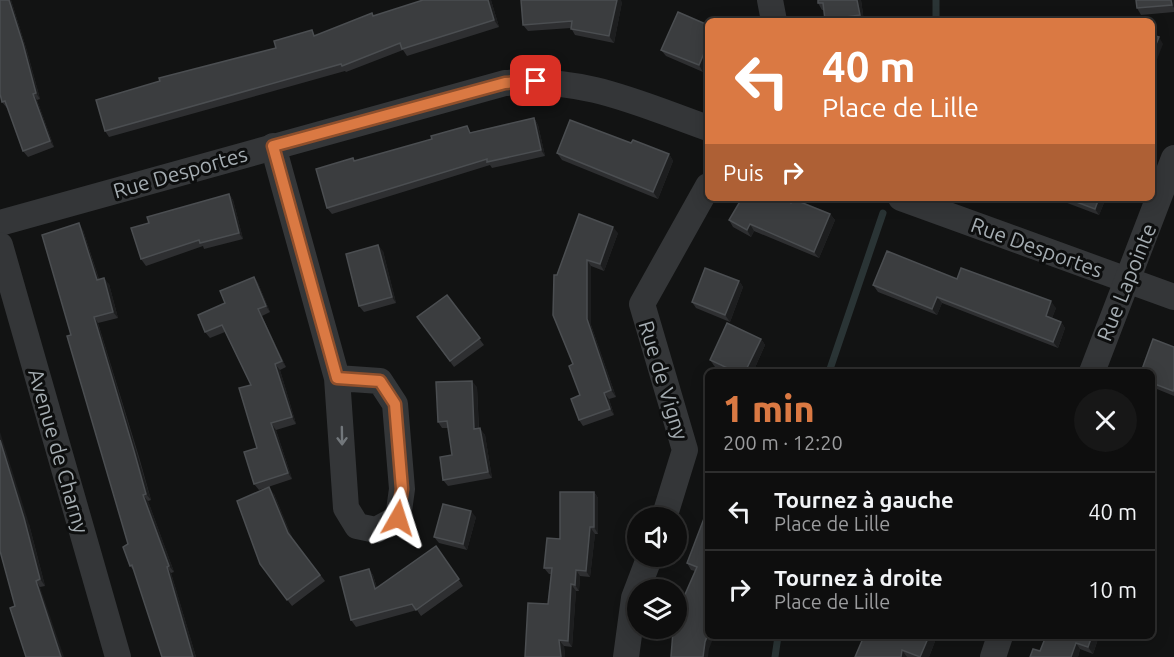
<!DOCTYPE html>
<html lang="fr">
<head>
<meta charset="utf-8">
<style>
	body { margin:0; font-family:Ubuntu,sans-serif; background:#171717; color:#f1f3f6; height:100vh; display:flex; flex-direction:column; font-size:22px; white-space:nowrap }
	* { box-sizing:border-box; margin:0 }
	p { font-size:20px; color:#9b9c9e }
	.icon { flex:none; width:33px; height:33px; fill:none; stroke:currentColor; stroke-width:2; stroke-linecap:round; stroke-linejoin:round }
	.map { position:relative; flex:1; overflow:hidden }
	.panel { position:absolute; left:705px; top:369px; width:450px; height:270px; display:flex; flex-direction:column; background:#0e0e0e; border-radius:9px; box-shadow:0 3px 15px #0003,0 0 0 2px #2e2e2e }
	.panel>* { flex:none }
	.top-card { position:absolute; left:705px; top:18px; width:450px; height:183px; border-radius:9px; box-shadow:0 3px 15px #0003,0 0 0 2px #2e2e2e; background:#da7943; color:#fff; overflow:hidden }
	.fabs { position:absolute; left:627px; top:507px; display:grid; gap:12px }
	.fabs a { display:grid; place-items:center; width:60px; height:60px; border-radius:50%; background:#0e0e0e; box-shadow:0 3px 15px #0003,0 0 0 2px #2e2e2e; font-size:30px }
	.pin { position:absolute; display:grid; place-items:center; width:51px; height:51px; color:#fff; margin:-26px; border-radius:12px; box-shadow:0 3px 9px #0006 }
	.me { position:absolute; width:66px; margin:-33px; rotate:6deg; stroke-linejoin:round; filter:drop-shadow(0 0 4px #0008) }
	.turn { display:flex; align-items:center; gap:21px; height:126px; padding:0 18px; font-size:27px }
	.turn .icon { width:78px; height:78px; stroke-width:2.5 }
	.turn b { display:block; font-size:42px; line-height:51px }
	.then { display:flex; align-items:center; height:57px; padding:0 18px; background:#0003; gap:12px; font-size:22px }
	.round { display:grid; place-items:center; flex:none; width:63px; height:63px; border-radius:32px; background:#171717 }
	.overview { display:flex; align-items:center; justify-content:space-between; height:102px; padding:0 18px }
	h1 { font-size:36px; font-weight:800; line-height:45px; color:#da7943 }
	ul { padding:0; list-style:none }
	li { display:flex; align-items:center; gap:18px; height:78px; padding:0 18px; border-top:2px solid #2e2e2e }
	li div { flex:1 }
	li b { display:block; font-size:22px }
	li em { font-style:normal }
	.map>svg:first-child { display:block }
</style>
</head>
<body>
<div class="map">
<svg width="1174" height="657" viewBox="0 0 1174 657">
	<rect width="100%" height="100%" fill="#121313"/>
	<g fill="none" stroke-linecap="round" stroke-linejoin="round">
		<g stroke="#2a3435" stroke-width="7">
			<polyline points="936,21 936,0"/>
			<polyline points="829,372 883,213"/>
			<polyline points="775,657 778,636"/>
		</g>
		<g stroke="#343638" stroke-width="26">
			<polyline points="770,0 774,21"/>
			<polyline points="273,146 337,378 346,508 357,526 376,530 398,518 402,489 395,404 380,381 337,378"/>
			<polyline points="901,198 1174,297"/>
			<path d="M0,223L505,83C585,77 635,102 708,128"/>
			<polyline points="0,245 118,657"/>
			<polyline points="1092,372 1174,158"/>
			<polyline points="664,518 685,450 642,304 708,186"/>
			<polyline points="626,657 634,598 650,556"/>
			<polyline points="993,657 1000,636"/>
		</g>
	</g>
	<g fill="#2e2f31">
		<polygon points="0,0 11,0 27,51 40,99 37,100 54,147 28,157 23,151 8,108 7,108 2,102"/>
		<polygon points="491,0 499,27 407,56 403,50 346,72 345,71 109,137 105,131 160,81 276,48 316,36 372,13 374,16"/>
		<polygon points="818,0 861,0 864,21 826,21 824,10 822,10 818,3"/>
		<polygon points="1174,0 1174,12 1141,15 1137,8"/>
		<polygon points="622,2 614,43 575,35 571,28 528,31 523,25"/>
		<polygon points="678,12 703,72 666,56 661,50"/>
		<polygon points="534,118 538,125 545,156 492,168 490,165 332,214 327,208 353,158 355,161 472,132"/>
		<polygon points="557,153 669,154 673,161 658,199 562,160"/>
		<polygon points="229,194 233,200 243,239 204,249 203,246 146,266 141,259 149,223"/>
		<polygon points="1054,198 1106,198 1099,215"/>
		<polygon points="830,214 835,220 819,258 754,231 751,237 733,227 729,220"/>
		<polygon points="83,230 99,279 109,284 118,318 98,323 139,457 151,500 148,501 174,572 171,573 196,657 162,657 135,572 130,566 128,544 71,335"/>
		<polygon points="618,233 604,271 591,266 591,325 616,397 609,399 614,415 583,426 579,420 580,395 573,364 557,275"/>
		<polygon points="383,251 396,303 364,312 359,306"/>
		<polygon points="254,277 258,283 270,312 262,316 286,367 280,370 296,424 276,430 292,479 259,490 254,484 257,448 251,385 225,332 210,338 205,332 225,303"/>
		<polygon points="957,279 1056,308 1052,318 1061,322 1065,328 1058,348 942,303 937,315 878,292 873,285"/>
		<polygon points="739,281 743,287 730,322 696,308 692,302"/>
		<polygon points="447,295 484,345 454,367 417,317"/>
		<polygon points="761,339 765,345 753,372 727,372 715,367 710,360"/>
		<polygon points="1174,347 1174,396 1152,387 1152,372"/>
		<polygon points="477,387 479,429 485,435 492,478 448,486 443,480 452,455 448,428 442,428 438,422"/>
		<polygon points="594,492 598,498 598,534 595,534 590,577 580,576 579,591 576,591 572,647 564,646 565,657 548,604 551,574 549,574 544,568 560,539"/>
		<polygon points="274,494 292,538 325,581 292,606 260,564"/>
		<polygon points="708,508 708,657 671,657 673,634 670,630 695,571 691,570 687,563"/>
		<polygon points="476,517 467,550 439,543 434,537"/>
		<polygon points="29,524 45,586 40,587 15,606"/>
		<polygon points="436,546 463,586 421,616 417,610 356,627 351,620 369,569 373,575 377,588"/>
		<polygon points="864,636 937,636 929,657 855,657"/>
		<polygon points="1046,636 1099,636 1093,654 1080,649 1078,657 1030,657 1040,651"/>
	</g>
	<g fill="#1d1e1f">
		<polygon points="9,0 11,0 27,51 40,99 36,93"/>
		<polygon points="488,0 491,0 499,27 494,20"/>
		<polygon points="617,0 621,0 622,2 614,43 609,36"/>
		<polygon points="857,0 861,0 864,21 860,15"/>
		<polygon points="1171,0 1174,0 1174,8 1172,5"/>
		<polygon points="1159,37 1163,44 1152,72 1152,54"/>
		<polygon points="708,44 708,61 703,72 699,65"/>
		<polygon points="33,94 37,100 54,147 50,141"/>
		<polygon points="534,118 538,125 545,156 541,150"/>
		<polygon points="669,154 673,161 658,199 653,192"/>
		<polygon points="229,194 233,200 243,239 239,233"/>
		<polygon points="1099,198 1106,198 1099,215 1095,209"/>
		<polygon points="830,214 835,220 819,258 814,252"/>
		<polygon points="79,223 83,230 101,286 97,280"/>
		<polygon points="750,224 754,231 751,237 747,230"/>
		<polygon points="613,227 618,233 604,271 600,264"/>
		<polygon points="378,245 383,251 396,303 392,297"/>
		<polygon points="587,260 591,266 591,325 616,397 611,390 587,319"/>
		<polygon points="254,277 258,283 270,312 266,306"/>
		<polygon points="104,278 109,284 118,318 113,312"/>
		<polygon points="739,281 743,287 730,322 725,315"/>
		<polygon points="937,297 942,303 937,315 932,309"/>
		<polygon points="1051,301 1056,308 1050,323 1046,316"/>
		<polygon points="258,309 262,316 286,367 282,361"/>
		<polygon points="94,317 98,323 151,500 146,494"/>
		<polygon points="1061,322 1065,328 1058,348 1053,342"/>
		<polygon points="761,339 765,345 753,372 745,372"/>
		<polygon points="275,364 280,370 296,424 292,417"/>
		<polygon points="472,381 477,387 479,436 474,429"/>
		<polygon points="604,393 609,399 614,415 610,409"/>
		<polygon points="271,423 276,430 292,479 288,473"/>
		<polygon points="480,428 485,435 492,478 488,472"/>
		<polygon points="0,432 29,524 45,586 40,579 0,440"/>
		<polygon points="1152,445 1155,450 1152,459"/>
		<polygon points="269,487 274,494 293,539 288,533"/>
		<polygon points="594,492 598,498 598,534 594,527"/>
		<polygon points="143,495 148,501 174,572 169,566"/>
		<polygon points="471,511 476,517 467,550 463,544"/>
		<polygon points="590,527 595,534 590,577 586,571"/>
		<polygon points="167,567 171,573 196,657 193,657"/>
		<polygon points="369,569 373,575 379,595 375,589"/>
		<polygon points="576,570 580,576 579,591 575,585"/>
		<polygon points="36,581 40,587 64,657 61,657"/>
		<polygon points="571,584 576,591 572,647 568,641"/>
		<polygon points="708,634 708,636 714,636 709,649 708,657 703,657 705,642"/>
		<polygon points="929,636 937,636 929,657 920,657"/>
		<polygon points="1092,636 1099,636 1093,654 1088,647"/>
		<polygon points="559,640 564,646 565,657 561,657"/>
		<polygon points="1076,643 1080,649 1078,657 1071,657"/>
		<polygon points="902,650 907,657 901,657"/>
	</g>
	<g fill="#3b3d3f" stroke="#4b4e51" stroke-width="1.5">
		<polygon points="0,0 9,0 23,44 36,93 33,94 50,141 23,151 5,101 2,102 0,94"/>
		<polygon points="423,0 488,0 494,20 402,49 400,43 342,66 341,64 105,131 96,100 160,81 159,78 276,48 274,41 312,30 314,36 372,13 373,16"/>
		<polygon points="521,0 617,0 609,36 571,29 572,21 523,25"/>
		<polygon points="818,0 857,0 860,15 825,20 823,3 818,3"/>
		<polygon points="1136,0 1171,0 1172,5 1137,8"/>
		<polygon points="678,12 708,25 708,44 699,65 661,50"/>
		<polygon points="1152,35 1159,37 1152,54"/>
		<polygon points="534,118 541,150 487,162 487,159 327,208 316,169 353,158 354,161 432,139 431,136 467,126 470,133"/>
		<polygon points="570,120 631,143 633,140 669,154 653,192 557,153"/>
		<polygon points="229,194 239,233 200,243 199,240 141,259 131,228 149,223 147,217"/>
		<polygon points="742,198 782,198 791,203 793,199 830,214 814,252 750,224 747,230 729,220"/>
		<polygon points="1066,198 1099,198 1095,209"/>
		<polygon points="579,214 613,227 600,264 587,260 587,319 611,390 604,393 610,409 579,420 571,399 580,395 569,366 573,364 553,315 554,275 557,275"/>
		<polygon points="79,223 97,280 104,278 113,312 94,317 134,451 146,494 143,495 169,566 167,567 193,657 162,657 132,565 130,566 123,547 128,544 67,336 71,335 42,235"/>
		<polygon points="378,245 392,297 359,306 346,254"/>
		<polygon points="887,251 957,279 961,268 1051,301 1046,316 1061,322 1053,342 937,297 932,309 873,285"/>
		<polygon points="705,268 739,281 725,315 692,302"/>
		<polygon points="254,277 266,306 258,309 282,361 275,364 292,417 271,423 288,473 254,484 244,452 257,448 239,388 251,385 222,325 205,332 198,315 225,303 220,291"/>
		<polygon points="447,295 480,338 450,361 417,317"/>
		<polygon points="727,323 761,339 745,372 736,372 710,360"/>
		<polygon points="1153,339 1174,347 1174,388 1173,391 1152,383 1152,372 1141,372"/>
		<polygon points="993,369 1000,372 991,372"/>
		<polygon points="472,381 474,429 480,428 488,472 443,480 440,457 452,455 447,421 438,422 436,382"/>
		<polygon points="0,440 24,518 40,579 36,581 61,657 26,657 10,608 15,606 0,551"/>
		<polygon points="269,487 288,533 320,575 287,600 260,564 237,501"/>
		<polygon points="560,492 594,492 594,527 590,527 586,571 576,570 575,585 571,584 568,641 559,640 561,657 525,657 528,603 548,604 552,568 544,568 547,538 560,539"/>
		<polygon points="708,497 708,504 705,503"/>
		<polygon points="443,504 471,511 463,544 434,537"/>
		<polygon points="708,508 708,634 705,642 703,657 671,657 673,631 670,630 671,628 676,628 676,615 697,567 687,563"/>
		<polygon points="436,546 459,579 416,610 412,604 351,620 340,577 369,569 375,589"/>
		<polygon points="864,636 929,636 920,657 902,650 901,657 855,657"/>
		<polygon points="1046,636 1092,636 1088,647 1076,643 1071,657 1030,657 1033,649 1040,651"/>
	</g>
	<defs><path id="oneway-shaft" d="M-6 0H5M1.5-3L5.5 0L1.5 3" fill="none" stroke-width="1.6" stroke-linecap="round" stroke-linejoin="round" transform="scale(1.5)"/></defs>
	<use stroke="#72777b" href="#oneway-shaft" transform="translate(342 436) rotate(89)"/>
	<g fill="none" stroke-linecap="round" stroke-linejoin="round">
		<defs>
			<polyline id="route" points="398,518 402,489 395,404 380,381 337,378 273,146 505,83 536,81"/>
		</defs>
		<use href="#route" stroke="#8e4f2c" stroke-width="15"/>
		<use href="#route" stroke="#da7943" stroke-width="10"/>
	</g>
	<g text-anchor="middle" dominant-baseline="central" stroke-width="6" stroke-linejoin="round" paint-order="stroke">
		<g font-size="21" fill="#a5adb2" stroke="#0d0e0e">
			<text transform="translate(180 172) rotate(-16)">Rue Desportes</text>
			<text transform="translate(1037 247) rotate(20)">Rue Desportes</text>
			<text transform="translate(1126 282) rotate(-68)">Rue Lapointe</text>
			<text transform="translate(664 380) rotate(73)">Rue de Vigny</text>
			<text transform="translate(59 451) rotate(74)">Avenue de Charny</text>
		</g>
	</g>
</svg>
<div class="fabs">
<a><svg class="icon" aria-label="sound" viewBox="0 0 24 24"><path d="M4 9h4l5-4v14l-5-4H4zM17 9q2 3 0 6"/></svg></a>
<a><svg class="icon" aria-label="layers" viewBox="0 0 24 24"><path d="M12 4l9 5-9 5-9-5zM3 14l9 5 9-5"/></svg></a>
</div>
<div class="pin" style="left:536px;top:81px;background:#d93025"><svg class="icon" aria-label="arrive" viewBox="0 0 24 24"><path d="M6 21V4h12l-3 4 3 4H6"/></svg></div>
<svg class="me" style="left:398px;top:518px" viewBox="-20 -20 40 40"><path d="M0-17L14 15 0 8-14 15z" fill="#da7943" stroke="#fff" stroke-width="4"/></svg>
<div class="top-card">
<div class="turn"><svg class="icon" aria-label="left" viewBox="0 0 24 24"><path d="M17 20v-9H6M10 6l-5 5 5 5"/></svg><div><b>40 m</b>Place de Lille</div></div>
<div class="then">Puis<svg class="icon" aria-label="right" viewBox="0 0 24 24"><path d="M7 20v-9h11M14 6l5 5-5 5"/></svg></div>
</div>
<section class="panel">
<div class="overview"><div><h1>1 min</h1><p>200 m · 12:20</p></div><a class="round"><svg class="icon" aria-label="close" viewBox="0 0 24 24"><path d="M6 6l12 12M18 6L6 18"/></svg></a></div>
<ul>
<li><svg class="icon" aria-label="left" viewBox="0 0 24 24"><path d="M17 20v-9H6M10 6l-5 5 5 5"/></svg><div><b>Tournez à gauche</b><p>Place de Lille</p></div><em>40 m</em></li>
<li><svg class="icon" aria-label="right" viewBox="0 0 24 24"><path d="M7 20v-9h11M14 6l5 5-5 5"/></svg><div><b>Tournez à droite</b><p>Place de Lille</p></div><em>10 m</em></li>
</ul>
</section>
</div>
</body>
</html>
